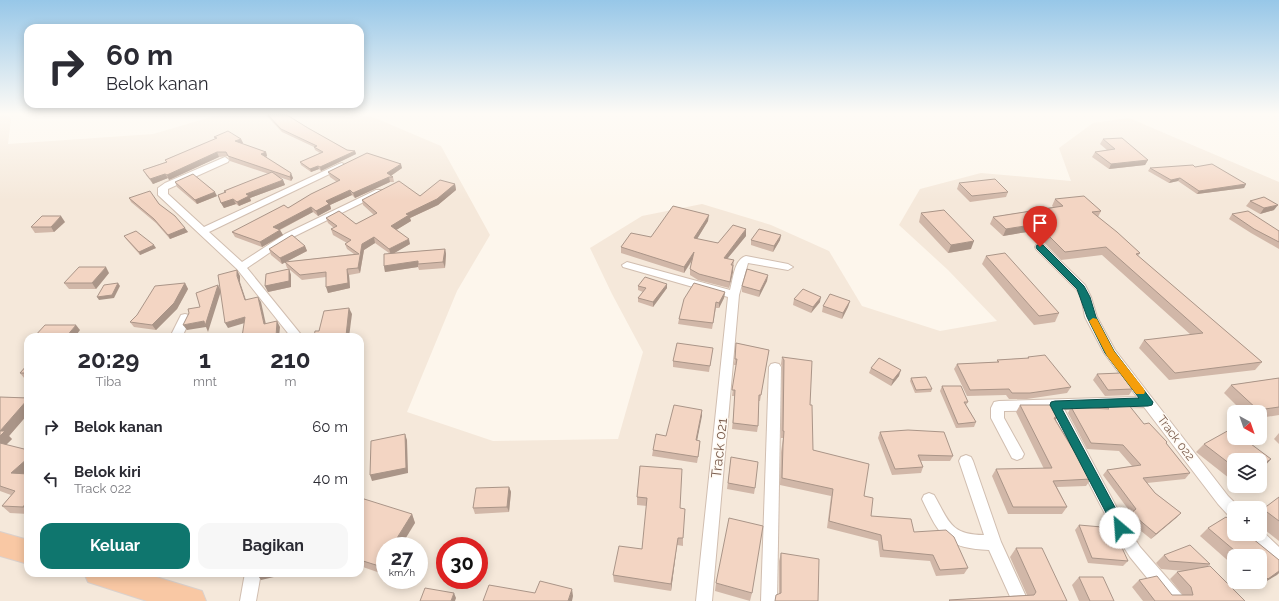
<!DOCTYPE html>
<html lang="id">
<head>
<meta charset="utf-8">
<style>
	body { margin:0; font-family:Raleway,sans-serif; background:#f7f7f7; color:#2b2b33; height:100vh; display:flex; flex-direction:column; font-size:15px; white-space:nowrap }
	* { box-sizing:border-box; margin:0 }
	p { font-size:13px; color:#7c7c81 }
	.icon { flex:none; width:22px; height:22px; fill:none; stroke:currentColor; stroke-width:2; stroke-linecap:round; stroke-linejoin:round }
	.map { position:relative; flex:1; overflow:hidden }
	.side { position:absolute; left:24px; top:333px; width:340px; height:244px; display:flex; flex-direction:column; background:#fff; border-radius:12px; box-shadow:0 2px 10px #0003 }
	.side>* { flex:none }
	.guide { position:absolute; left:24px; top:24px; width:340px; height:84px; border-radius:12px; box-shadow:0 2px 10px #0003; background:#fff; color:#2b2b33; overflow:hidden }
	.needle { width:26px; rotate:140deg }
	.buttons { position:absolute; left:1227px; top:405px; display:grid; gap:8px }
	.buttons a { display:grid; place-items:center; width:40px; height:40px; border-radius:8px; background:#fff; box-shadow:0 2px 10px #0003; font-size:20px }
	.speed { position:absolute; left:376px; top:537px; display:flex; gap:8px; font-size:20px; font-weight:700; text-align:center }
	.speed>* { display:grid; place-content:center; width:52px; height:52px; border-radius:50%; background:#fff; box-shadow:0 2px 10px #0003; line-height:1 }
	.speed small { font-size:10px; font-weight:400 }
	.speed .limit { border:6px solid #d22; background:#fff; color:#111 }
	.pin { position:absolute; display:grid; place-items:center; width:34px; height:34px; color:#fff; margin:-41px -17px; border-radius:50% 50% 50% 0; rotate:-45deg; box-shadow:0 0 4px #0007 }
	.pin .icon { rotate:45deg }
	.me { position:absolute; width:44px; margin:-22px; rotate:333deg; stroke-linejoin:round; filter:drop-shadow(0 0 3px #0008) }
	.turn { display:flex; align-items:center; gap:14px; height:84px; padding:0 16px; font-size:18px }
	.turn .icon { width:52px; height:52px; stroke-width:2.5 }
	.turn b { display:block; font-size:28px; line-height:34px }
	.eta { display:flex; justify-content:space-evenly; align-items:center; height:68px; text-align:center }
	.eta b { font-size:24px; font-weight:700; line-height:28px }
	.cta { display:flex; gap:8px; margin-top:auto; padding:8px 16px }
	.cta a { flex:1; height:46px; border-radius:12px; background:#0f766e; color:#fff; font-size:16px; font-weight:700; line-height:46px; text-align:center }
	.cta a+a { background:#f7f7f7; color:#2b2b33 }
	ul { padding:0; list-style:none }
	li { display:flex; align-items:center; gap:12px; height:52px; padding:0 16px }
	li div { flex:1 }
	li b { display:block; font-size:15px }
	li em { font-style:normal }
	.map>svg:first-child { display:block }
</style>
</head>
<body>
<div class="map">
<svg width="1279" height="601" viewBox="0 0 1279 601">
	<rect width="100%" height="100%" fill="#fdf6ec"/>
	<path fill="#f5e8da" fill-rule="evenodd" d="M0,115H8L11,119L8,144L153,134L218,115H361L375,118L441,146L490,235L457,291L407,412L493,441L618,439L643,352L612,294L590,248L642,216L702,204L771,225L829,251L862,306L940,331L997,321L948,270L899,225L920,189L981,173L1071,181L1059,148L1093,123L1129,118L1279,182V601H0ZM28,337H360V573H28ZM1234,412H1260V438H1234ZM1234,460H1260V486H1234ZM1234,508H1260V534H1234ZM385,546H419V580H385ZM445,546H479V580H445ZM1234,556H1260V582H1234Z"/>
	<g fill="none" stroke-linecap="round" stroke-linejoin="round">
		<defs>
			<g id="minor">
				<polygon points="225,157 229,160 228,162 168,189 168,194 204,227 339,164 342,163 346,166 209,232 242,262 285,234 376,190 382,190 384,192 291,238 247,268 303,337 291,337 237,269 158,195 158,188 165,183"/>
				<polygon points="1040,244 1044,245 1085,285 1091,297 1097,317 1115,350 1228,496 1240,508 1234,508 1234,518 1229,516 1218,504 1144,407 1064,409 1125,523 1140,547 1182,595 1184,601 1166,601 1130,557 1115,533 1051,410 1004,411 1004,418 1024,454 1022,458 1017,460 1012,458 991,418 991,408 994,402 999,401 1137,397 1104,353 1085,317 1081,297 1077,290 1036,249 1035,247 1036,245"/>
				<path d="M746,256L788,264L793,267L788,270L748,263L739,295L712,601H696L728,297L623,267L622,265L627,262L730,290C733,280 734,259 746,256Z"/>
				<polygon points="185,314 189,315 191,318 182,337 170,337 181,315"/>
				<polygon points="775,363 779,364 781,367 777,601 761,601 769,367 771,364"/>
				<path d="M966,455L971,457L973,461L1001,542L1028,601H1012L989,550C946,548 940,537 922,499L924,495L929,493L934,495C949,521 950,535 984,535L959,461L961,457Z"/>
				<polygon points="1260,529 1279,547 1279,565 1274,563 1251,539 1248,534 1260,534"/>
				<polygon points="245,573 261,573 256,601 240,601"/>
			</g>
			<g id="trunk">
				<polygon points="0,532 28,540 28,564 0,556"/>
				<polygon points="84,573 143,573 202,591 206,601 147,601 88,582"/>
			</g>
		</defs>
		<use href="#minor" stroke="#d1beb0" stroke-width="2"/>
		<use href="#trunk" stroke="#dad1cd" stroke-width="2"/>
		<use href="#minor" fill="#fff" fill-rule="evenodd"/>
		<use href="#trunk" fill="#f9c8a4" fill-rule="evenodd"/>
	</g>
	<g fill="#d1b7a8">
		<polygon points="266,115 287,115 308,128 347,150 355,151 356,154 321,171 319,169 311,172 301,165 300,162 320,153 315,150 314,147 282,132"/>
		<polygon points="214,137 241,139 243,143 242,144 266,152 267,156 266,157 293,178 291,181 279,177 283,180 285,185 250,198 251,201 239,206 236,204 224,208 221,203 225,192 224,191 269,174 230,161 228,156 219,157 169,180 168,178 153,184 146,175 143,170 166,162 165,160 215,139"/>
		<polygon points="1103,139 1148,160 1145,165 1109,169 1092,157 1095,152 1107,150 1100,144"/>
		<polygon points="402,168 391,176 393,177 394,182 390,182 355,198 352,195 330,205 331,209 318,216 313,212 280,230 283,235 262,247 235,237 232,232 288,208 337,182 330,177 328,172"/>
		<polygon points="1150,168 1246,184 1244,188 1197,194 1178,181 1169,183 1148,171"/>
		<polygon points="175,182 217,196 197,204 177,187"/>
		<polygon points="959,183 1008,192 1006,197 970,202 957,189"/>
		<polygon points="455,184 456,190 438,205 410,218 411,221 396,230 410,244 394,253 445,249 446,254 445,268 419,270 418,267 385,272 384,266 389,253 375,243 364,250 360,273 349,275 350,288 328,293 326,277 302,280 289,269 291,275 291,287 268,292 265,286 289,269 287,268 285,262 354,254 347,249 345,244 347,243 333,235 331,229 334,228 328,223 326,218 356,224 374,215 363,205 362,200 420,196"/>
		<polygon points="129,198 159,204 188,232 170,239 156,223 131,202"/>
		<polygon points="1055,199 1101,211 1098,217 1140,253 1138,256 1262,362 1255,370 1169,380 1139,348 1144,340 1191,335 1102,255 1061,260 1033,231 1003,236 990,224 993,217 1053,207 1052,206"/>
		<polygon points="1250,201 1274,210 1260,214 1246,206"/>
		<polygon points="921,213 971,249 948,253 919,222"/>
		<polygon points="1232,214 1279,231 1279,249 1251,233 1229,219"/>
		<polygon points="708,221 697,239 718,243 746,236 727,259 734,260 733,272 729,288 698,280 690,275 690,269 692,261 684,273 621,253 621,247"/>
		<polygon points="65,222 54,232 35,233 31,227"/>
		<polygon points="781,235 780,240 773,252 751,245 751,240"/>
		<polygon points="124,236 156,248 140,255 126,239"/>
		<polygon points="305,246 307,251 282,264 271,255 269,249"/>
		<polygon points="986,256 1059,313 1055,322 1034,325 982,264"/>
		<polygon points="109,273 96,289 69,289 64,283"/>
		<polygon points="768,275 767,281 759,297 742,292 742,286"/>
		<polygon points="185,283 188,289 177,309 156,330 134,327 130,322"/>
		<polygon points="638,286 667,288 653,307 638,302 638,298 643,292 638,290"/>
		<polygon points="725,292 724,298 719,308 716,308 712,329 678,324 679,319"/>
		<polygon points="794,299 820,302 811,313 793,305"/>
		<polygon points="850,301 848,307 842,319 822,312 823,306"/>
		<polygon points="736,343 769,350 760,401 759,401 758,426 757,432 732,429 735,396 732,396 736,365 734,365"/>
		<polygon points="712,354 709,372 673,367 673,361"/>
		<polygon points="782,357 810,405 813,450 864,496 871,516 914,532 968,568 964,574 936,576 930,561 880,557 878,541 827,528 831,496 780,485 781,452 783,438 781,438 782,367 781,364"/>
		<polygon points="1028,357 1071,387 1067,393 1027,399 1009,399 1006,395 967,396 954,369 957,364 997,362 997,360 1027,358"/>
		<polygon points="28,364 28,379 25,379 20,373"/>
		<polygon points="871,368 899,376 891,386 869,373"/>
		<polygon points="1097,374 1133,389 1129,395 1105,396 1093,380"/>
		<polygon points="911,378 932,389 931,392 915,393 910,381"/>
		<polygon points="1279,378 1279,415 1260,418 1260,412 1243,412 1224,393 1231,385"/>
		<polygon points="942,386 968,402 966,405 976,422 974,427 956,428 940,391"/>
		<polygon points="0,397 28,398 28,414 9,436 12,439 6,444 26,474 28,474 28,514 10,513 2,506 11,495 0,491"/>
		<polygon points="1020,405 1056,420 1091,479 1086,486 1057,487 1067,507 1062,514 1008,514 992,476 996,469 1044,469 1016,412"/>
		<polygon points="1106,406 1144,424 1167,442 1166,443 1190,473 1185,479 1147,483 1155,493 1181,513 1176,518 1151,539 1126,519 1131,513 1103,475 1107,470 1132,466 1119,451 1087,449 1068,413 1071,407 1104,409"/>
		<polygon points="702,410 697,440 700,446 697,463 652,456 653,450 666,436"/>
		<polygon points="880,432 953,456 950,461 921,461 923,467 921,473 892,475 878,438"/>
		<polygon points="1279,433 1279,444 1274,439"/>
		<polygon points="1204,444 1271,459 1263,468 1234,460 1234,482 1196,452"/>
		<polygon points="731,457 755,488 754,494 727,489"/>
		<polygon points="640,466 680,508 683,538 683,546 677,545 671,591 614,582 613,575 642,549 647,506 637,505 637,497"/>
		<polygon points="509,487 511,492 509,512 475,514 473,508"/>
		<polygon points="1279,497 1279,541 1260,526 1260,512"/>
		<polygon points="360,500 412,514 415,523 385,546 385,571 383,574 360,566"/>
		<polygon points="1226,517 1234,523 1234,534 1247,534 1279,560 1279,573 1258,586 1253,582 1260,582 1260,556 1234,556 1234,566 1200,536 1208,528"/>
		<polygon points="1079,525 1128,561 1123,566 1088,563 1075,530"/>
		<polygon points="1016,548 1067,601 949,601 949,600 1027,595 1010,557"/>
		<polygon points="781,553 818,601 779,594 779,561"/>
		<polygon points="1164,555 1210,564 1208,566 1245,601 1143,601 1132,587 1139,580 1172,595 1183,595 1170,579 1177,572 1184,571 1161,569 1156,563"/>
		<polygon points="1079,577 1114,601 1079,601 1072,585"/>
		<polygon points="716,583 752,593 750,601 715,591"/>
	</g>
	<g fill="#aa9588">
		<polygon points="241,139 243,143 237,146 235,141"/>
		<polygon points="355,151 356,154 321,171 320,167"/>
		<polygon points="217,152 219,157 169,180 167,175"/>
		<polygon points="266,152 267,156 263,159 261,154"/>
		<polygon points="1148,160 1145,165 1109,169 1111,164"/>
		<polygon points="401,164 402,168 389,177 390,182 355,198 353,193 387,173"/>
		<polygon points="318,166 319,169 311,172 310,169"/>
		<polygon points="291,173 293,178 291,181 290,177"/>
		<polygon points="165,174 168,178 153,184 150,179"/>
		<polygon points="1180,178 1178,181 1169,183 1171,180"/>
		<polygon points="283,180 285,185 250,198 251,201 239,206 237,202 246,194"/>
		<polygon points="455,184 456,190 438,205 410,218 411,221 393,232 391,226 406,214"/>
		<polygon points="1246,184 1244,188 1197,194 1199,191"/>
		<polygon points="350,190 352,195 330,205 331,209 318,216 316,211 326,201"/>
		<polygon points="215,192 217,196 197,204 195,200"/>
		<polygon points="233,199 236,204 224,208 221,203"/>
		<polygon points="1278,205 1274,210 1260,214 1264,208"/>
		<polygon points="311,207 313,212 275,232 273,227"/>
		<polygon points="709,215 708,221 694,244 694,238"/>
		<polygon points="61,216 65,222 54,232 51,227"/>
		<polygon points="1037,224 1033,231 1003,236 1006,229"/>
		<polygon points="185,228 188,232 170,239 168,235"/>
		<polygon points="746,229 746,236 723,264 724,258"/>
		<polygon points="280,230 283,235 262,247 260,242"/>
		<polygon points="781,235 780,240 773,252 774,246"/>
		<polygon points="374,237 375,243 364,250 360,273 358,268 362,244"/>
		<polygon points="409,239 410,244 391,255 389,249"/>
		<polygon points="974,241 971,249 948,253 951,245"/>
		<polygon points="154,245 156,248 140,255 139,252"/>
		<polygon points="305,246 307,251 282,264 280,258"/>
		<polygon points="445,249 446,254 445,268 443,262"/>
		<polygon points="694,252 693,258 684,273 684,267"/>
		<polygon points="418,261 418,267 385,272 384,266"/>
		<polygon points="733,265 733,272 729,288 730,282"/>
		<polygon points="106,267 109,273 96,289 92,283"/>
		<polygon points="289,269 291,275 291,287 268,292 265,286"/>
		<polygon points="347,269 349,275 350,288 328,293 326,287"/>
		<polygon points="237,270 240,276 240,282 248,306 245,300 237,276"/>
		<polygon points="768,275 767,281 759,297 760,291"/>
		<polygon points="118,283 120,286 114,298 99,300 97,297"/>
		<polygon points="185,283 188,289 177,309 156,330 152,325"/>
		<polygon points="667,284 667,288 653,307 653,302"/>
		<polygon points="218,285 221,291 208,332 206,327 187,330 183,325 204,321"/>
		<polygon points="725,292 724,298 719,308 719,303"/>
		<polygon points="258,297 261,302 267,329 264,324"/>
		<polygon points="821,297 820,302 811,313 813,307"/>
		<polygon points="850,301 848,307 842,319 843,313"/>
		<polygon points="349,308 352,314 349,337 344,337"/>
		<polygon points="245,317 248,322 228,328 225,323"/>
		<polygon points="277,321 280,327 279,337 276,337"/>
		<polygon points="76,325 80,330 75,337 66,337"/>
		<polygon points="901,370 899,376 891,386 893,380"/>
		<polygon points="28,399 28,414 9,436 12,439 2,449 0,447 0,431"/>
		<polygon points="702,410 702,416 696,446 696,440"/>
		<polygon points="1060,414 1055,421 1054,418"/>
		<polygon points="405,434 407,440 408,473 372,481 370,475"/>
		<polygon points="28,458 28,472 19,480 11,473"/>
		<polygon points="1271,459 1263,468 1260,469 1260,466"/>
		<polygon points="509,487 511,492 509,512 507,507"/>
		<polygon points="28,500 28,511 23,507"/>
		<polygon points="1181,513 1176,518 1151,539 1156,534"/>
		<polygon points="412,514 415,523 401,546 392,546"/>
		<polygon points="678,538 677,545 671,591 671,584"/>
		<polygon points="385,557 385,571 383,574 379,566"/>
		<polygon points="1279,571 1279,573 1277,575 1258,586 1268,579"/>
		<polygon points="256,573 291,573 261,580"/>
		<polygon points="572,589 573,596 572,601 568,601"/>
		<polygon points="454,593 456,598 455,601 451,601"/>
	</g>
	<g fill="#f3d5c3" stroke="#aa9588">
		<polygon points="268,115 287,115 308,128 347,150 355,151 320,167 318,166 310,169 300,162 323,152 314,147 317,146 281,129"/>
		<polygon points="228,131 241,139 235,141 266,152 261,154 291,173 290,177 228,156 226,152 217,152 167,175 165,174 150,179 143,170 167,162 165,160 217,138 214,137"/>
		<polygon points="1122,138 1148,160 1111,164 1095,152 1115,149 1103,139"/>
		<polygon points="367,153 401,164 387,173 393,177 389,177 353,193 350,190 326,201 329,204 316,211 311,207 273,227 280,230 260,242 232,232 284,205 288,208 311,194 340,180 328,172"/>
		<polygon points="1212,164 1246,184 1199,191 1180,178 1171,180 1150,168 1193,165 1195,167"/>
		<polygon points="272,172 283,180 246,194 249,196 237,202 233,199 221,203 218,195 226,192 224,191"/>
		<polygon points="193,174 215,192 195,200 175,182"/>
		<polygon points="995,179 1008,192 972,196 959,183"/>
		<polygon points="440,180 455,184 437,199 406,214 409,215 391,226 409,239 389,249 374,237 362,244 358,268 347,269 348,283 326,287 326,272 300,275 285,262 359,254 345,244 351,240 331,229 337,226 326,218 339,211 356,224 377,213 362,200 399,181 420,196"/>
		<polygon points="150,191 159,204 175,216 185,228 168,235 154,219 129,198"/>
		<polygon points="1084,196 1101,211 1092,212 1117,232 1140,253 1136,254 1262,362 1175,373 1144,340 1203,333 1106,247 1065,252 1037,224 1006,229 993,217 1063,206 1055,199"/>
		<polygon points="1264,197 1278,205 1264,208 1250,201"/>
		<polygon points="673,206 709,215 694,238 718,243 733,225 746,229 724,258 734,260 731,265 733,265 730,282 699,274 690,269 694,252 684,267 621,247 631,233 651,237"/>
		<polygon points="944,210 974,241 951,245 921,213"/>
		<polygon points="1248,211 1279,231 1279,242 1254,229 1232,214"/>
		<polygon points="42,216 61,216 51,227 31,227"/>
		<polygon points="759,229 781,235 774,246 751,240"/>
		<polygon points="136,231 154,245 139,252 124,236"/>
		<polygon points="292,235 305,246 280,258 269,249"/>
		<polygon points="445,249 443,262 418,264 418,261 384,266 384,254"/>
		<polygon points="1005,253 1059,313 1039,316 986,256"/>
		<polygon points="79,267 106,267 92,283 64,283"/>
		<polygon points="289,269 289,281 265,286 266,274"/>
		<polygon points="747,269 768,275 760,291 742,286"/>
		<polygon points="237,270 237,276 245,300 258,297 264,324 277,321 276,337 242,337 245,317 225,323 218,275"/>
		<polygon points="645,277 667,284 653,302 638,298 646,288 638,286"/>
		<polygon points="118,283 112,295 97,297 104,285"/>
		<polygon points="185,283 174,303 152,325 130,322 137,315 155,286"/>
		<polygon points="694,283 725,292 719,303 716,302 713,323 679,319 684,299"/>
		<polygon points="218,285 205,326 204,321 183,325 189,313 188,309 200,307 196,293"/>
		<polygon points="803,289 821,297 813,307 794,299"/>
		<polygon points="830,294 850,301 843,313 823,306"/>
		<polygon points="349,308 346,336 344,336 344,337 314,337 315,331 319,331 324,311"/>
		<polygon points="45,325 76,325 66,337 34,337"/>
		<polygon points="677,343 713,348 710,366 673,361"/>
		<polygon points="736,343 769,350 761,395 759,395 758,426 733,423 735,390 732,390 737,359 735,359"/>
		<polygon points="1045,355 1071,387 1030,393 1012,393 1009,389 970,390 957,364 999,362 997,360 1029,358 1028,357"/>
		<polygon points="782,357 812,361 810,405 812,405 813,450 869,464 864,496 873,498 871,516 911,519 914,532 946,530 954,537 968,568 940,570 933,555 883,550 881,535 829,521 833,489 782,478 783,445 784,431 783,431 784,360"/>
		<polygon points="879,358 901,370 893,380 871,368"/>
		<polygon points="28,364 28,373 20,373"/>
		<polygon points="1121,373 1133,389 1108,390 1097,374"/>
		<polygon points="926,377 932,389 916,390 911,378"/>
		<polygon points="1279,378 1279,407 1258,410 1231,385"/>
		<polygon points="942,386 961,386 968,402 964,402 976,422 958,424"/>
		<polygon points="0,397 28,398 28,399 0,431 5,431 0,436"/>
		<polygon points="1128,404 1144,424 1149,423 1167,442 1166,443 1190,473 1143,478 1155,493 1181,513 1156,534 1131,513 1136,509 1107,470 1141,465 1123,445 1091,443 1071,407 1109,409 1106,406"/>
		<polygon points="674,405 702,410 696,440 700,441 698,457 653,450 656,434 666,436"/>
		<polygon points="1020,405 1055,405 1060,414 1054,418 1091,479 1053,481 1067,507 1013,507 996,469 1052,468"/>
		<polygon points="1231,429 1234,432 1234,438 1243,438 1271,459 1260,466 1260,460 1234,460 1234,467 1204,444"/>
		<polygon points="908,430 944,432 953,456 918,455 923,467 895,469 880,432"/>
		<polygon points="405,434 406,468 370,475 371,441"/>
		<polygon points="0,443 28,450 28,458 11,473 28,474 28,500 23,507 2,506 15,491 0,486"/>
		<polygon points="731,457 758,462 755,488 728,483"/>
		<polygon points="640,466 682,469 680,508 685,509 683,538 678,538 671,584 613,575 619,546 642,549 647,498 637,497"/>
		<polygon points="509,487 507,507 473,508 476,488"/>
		<polygon points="1279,497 1279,521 1263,509"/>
		<polygon points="361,498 412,514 392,546 385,546 385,557 379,566 360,560 360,500"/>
		<polygon points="1226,517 1234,523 1234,534 1247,534 1279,560 1279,571 1268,579 1260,572 1260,556 1241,556 1208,528"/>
		<polygon points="729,518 763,526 752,593 716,583"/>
		<polygon points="1079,525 1113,528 1128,561 1092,558"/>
		<polygon points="1190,545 1210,564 1169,561 1164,555"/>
		<polygon points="1016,548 1042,548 1067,601 950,601 949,600 1034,595 1036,592"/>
		<polygon points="781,553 819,559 818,601 775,601 776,595 781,593"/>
		<polygon points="1210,566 1245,601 1155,601 1139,580 1157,576 1172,595 1193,595 1191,587 1177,572"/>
		<polygon points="1079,577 1103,577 1114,601 1090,601"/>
		<polygon points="540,581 572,589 568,601 483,601 489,585 535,593"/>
		<polygon points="425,588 454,593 451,601 420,601"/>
	</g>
	<linearGradient id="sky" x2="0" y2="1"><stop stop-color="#97c7e8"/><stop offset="0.57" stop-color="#fefbf6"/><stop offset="1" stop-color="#fefbf6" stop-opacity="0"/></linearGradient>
	<rect width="1279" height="200" fill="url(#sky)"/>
	<polygon fill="#0f766e" stroke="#0a4d48" points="1037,245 1043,245 1084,286 1090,297 1096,317 1114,351 1153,402 1152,405 1148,406 1062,409 1124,524 1126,528 1124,532 1120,534 1116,532 1050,405 1051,402 1055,401 1139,398 1105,353 1087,317 1077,289 1037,249 1036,247"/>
	<polygon fill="#f59e0b" points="1093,318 1097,319 1114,351 1144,389 1145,392 1144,394 1136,394 1107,356 1089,321"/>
	<g text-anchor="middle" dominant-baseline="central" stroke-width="3" stroke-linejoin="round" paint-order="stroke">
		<g font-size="12" fill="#7a5c4d" stroke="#fffaf3">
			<text transform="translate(1176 438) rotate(53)">Track 022</text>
		</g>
		<g font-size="14" fill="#7a5c4d" stroke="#fffaf3">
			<text transform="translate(719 448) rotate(-84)">Track 021</text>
		</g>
	</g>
</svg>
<div class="buttons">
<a><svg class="needle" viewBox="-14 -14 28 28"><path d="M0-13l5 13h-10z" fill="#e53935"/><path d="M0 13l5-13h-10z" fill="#7c7c81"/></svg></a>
<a><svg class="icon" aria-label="layers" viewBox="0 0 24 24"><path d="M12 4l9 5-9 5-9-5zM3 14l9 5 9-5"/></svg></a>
<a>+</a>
<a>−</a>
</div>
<div class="speed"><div>27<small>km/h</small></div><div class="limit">30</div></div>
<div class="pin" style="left:1040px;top:247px;background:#d93025"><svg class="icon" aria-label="arrive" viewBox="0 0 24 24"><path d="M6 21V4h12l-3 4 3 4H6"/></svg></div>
<svg class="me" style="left:1120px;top:528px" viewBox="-20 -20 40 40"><circle r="19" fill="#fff"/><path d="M0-13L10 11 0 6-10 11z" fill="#0f766e"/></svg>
<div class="guide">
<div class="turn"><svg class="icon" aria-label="right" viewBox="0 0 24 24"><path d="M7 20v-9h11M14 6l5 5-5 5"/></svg><div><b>60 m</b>Belok kanan</div></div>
</div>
<section class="side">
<div class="eta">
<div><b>20:29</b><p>Tiba</p></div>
<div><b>1</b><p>mnt</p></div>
<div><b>210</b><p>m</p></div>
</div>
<ul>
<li><svg class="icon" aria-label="right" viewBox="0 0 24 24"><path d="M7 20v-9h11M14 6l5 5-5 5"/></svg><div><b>Belok kanan</b></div><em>60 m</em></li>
<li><svg class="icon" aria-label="left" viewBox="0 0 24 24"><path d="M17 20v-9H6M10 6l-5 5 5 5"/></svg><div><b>Belok kiri</b><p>Track 022</p></div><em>40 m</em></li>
</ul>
<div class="cta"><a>Keluar</a><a>Bagikan</a></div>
</section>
</div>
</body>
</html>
